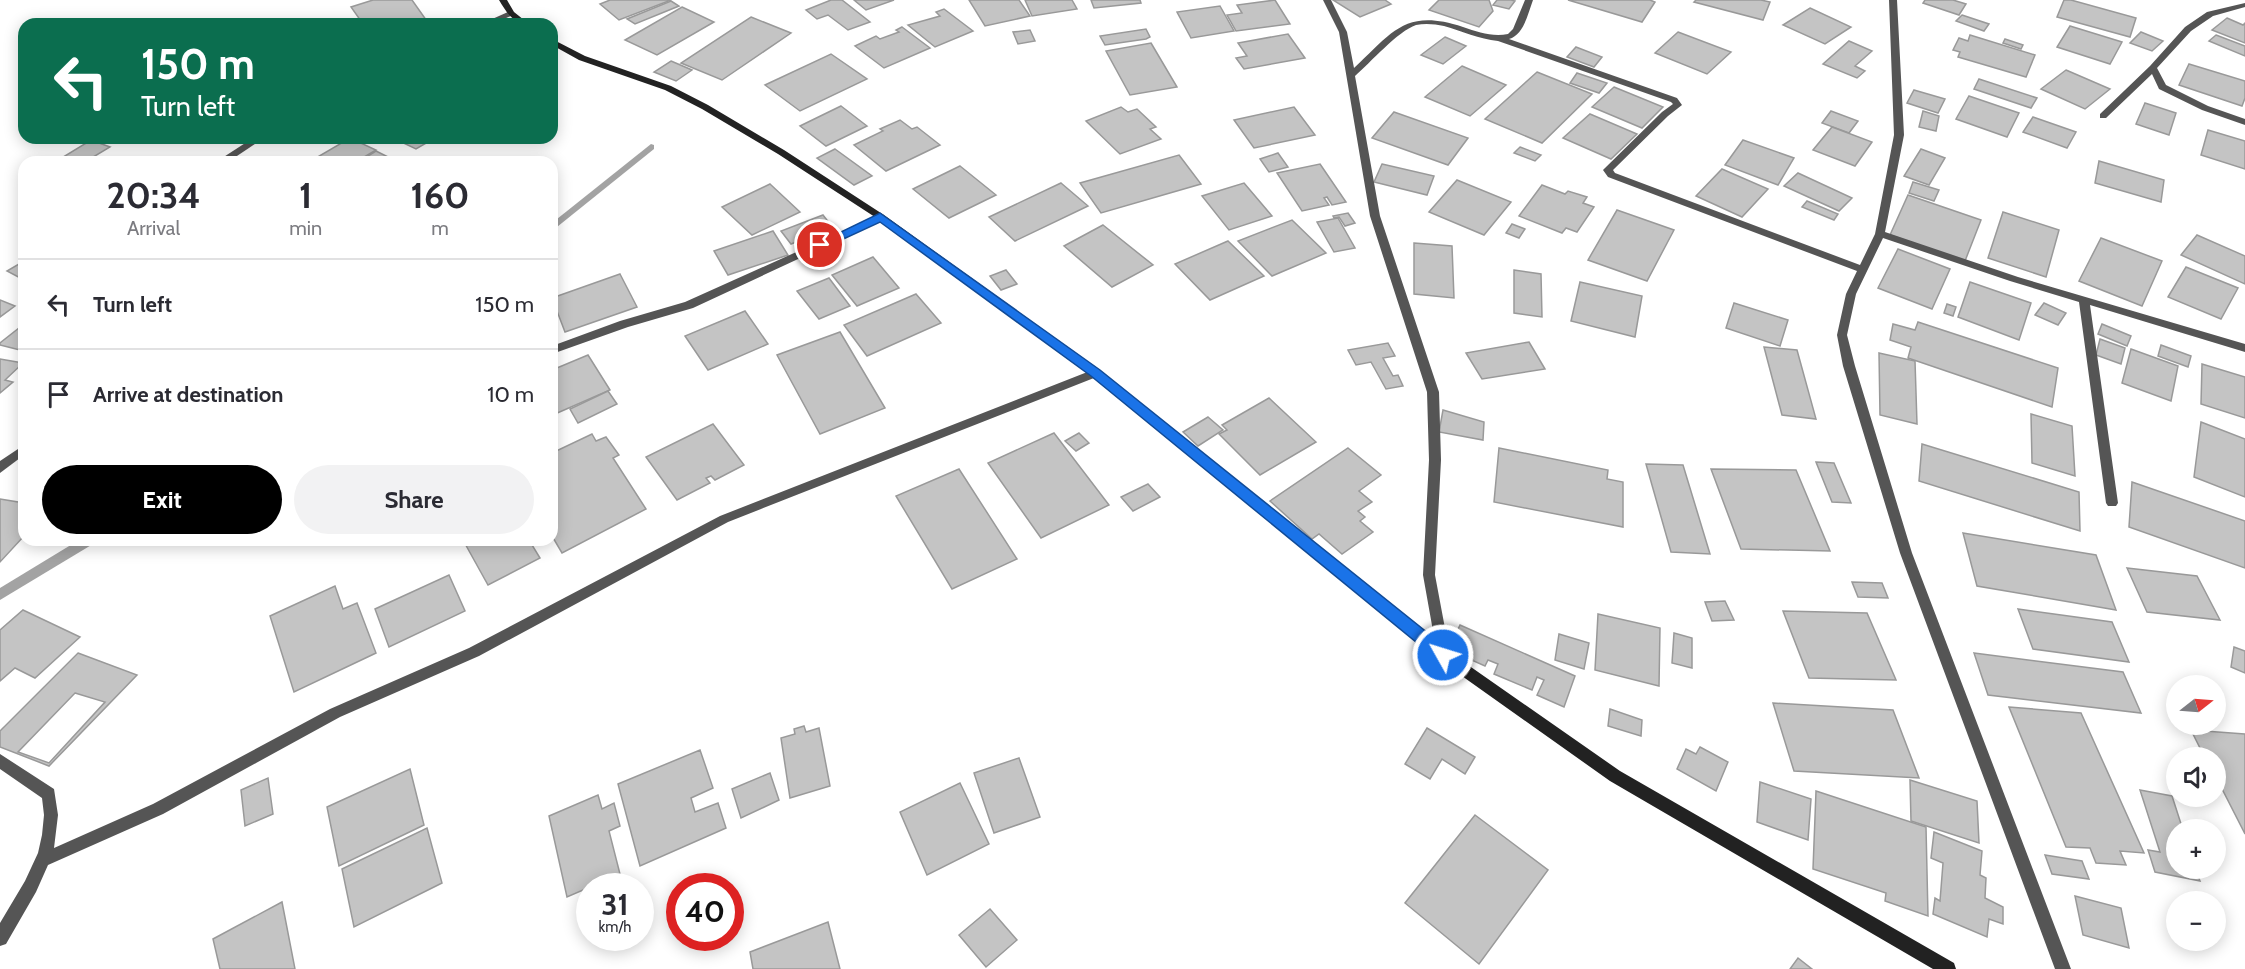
<!DOCTYPE html>
<html lang="en">
<head>
<meta charset="utf-8">
<style>
	body { margin:0; font-family:Cabin,sans-serif; background:#f2f2f3; color:#2b2b33; height:100vh; display:flex; flex-direction:column; font-size:22px; white-space:nowrap }
	* { box-sizing:border-box; margin:0 }
	p { font-size:20px; color:#7c7c81 }
	.icon { flex:none; width:33px; height:33px; fill:none; stroke:currentColor; stroke-width:2; stroke-linecap:round; stroke-linejoin:round }
	.map { position:relative; flex:1; overflow:hidden }
	.details { position:absolute; left:18px; top:156px; width:540px; height:390px; display:flex; flex-direction:column; background:#fff; border-radius:18px; box-shadow:0 3px 15px #0003 }
	.details>* { flex:none }
	.top-card { position:absolute; left:18px; top:18px; width:540px; height:126px; border-radius:18px; box-shadow:0 3px 15px #0003; background:#0b6e4f; color:#fff; overflow:hidden }
	.needle { width:39px; rotate:73deg }
	.tools { position:absolute; left:2166px; top:675px; display:grid; gap:12px }
	.tools a { display:grid; place-items:center; width:60px; height:60px; border-radius:50%; background:#fff; box-shadow:0 3px 15px #0003; font-size:30px }
	.speed { position:absolute; left:576px; top:873px; display:flex; gap:12px; font-size:30px; font-weight:700; text-align:center }
	.speed>* { display:grid; place-content:center; width:78px; height:78px; border-radius:50%; background:#fff; box-shadow:0 3px 15px #0003; line-height:1 }
	.speed small { font-size:15px; font-weight:400 }
	.speed .limit { border:9px solid #d22; background:#fff; color:#111 }
	.pin { position:absolute; display:grid; place-items:center; width:51px; height:51px; color:#fff; margin:-26px; border:3px solid #fff; border-radius:50%; box-shadow:0 2px 6px #0007 }
	.me { position:absolute; width:66px; margin:-33px; rotate:309deg; stroke-linejoin:round; filter:drop-shadow(0 0 4px #0008) }
	.turn { display:flex; align-items:center; gap:21px; height:126px; padding:0 24px; font-size:27px }
	.turn .icon { width:78px; height:78px; stroke-width:2.5 }
	.turn b { display:block; font-size:42px; line-height:51px }
	.eta { display:flex; justify-content:space-evenly; align-items:center; height:102px; text-align:center }
	.eta b { font-size:36px; font-weight:700; line-height:42px }
	.action { display:flex; gap:12px; margin-top:auto; padding:12px 24px }
	.action a { flex:1; height:69px; border-radius:36px; background:#000; color:#fff; font-size:24px; font-weight:700; line-height:69px; text-align:center }
	.action a+a { background:#f2f2f3; color:#2b2b33 }
	ul { padding:0; list-style:none }
	li { display:flex; align-items:center; gap:18px; height:90px; padding:0 24px; border-top:2px solid #e1e1e2 }
	li div { flex:1 }
	li b { display:block; font-size:22px }
	li em { font-style:normal }
	.map>svg:first-child { display:block }
</style>
</head>
<body>
<div class="map">
<svg width="2245" height="969" viewBox="0 0 2245 969">
	<rect width="100%" height="100%" fill="#fff"/>
	<g fill="none" stroke-linecap="round" stroke-linejoin="round">
		<g fill="#a3a3a3" fill-rule="evenodd">
			<polygon points="651,144 654,145 654,149 552,231 552,223"/>
			<polygon points="79,540 95,540 93,544 0,600 0,588"/>
		</g>
	</g>
	<g fill="#c4c4c4" stroke="#999" stroke-width="1.5" fill-rule="evenodd">
		<polygon points="373,0 412,0 429,24 363,24 351,7"/>
		<polygon points="610,0 671,0 619,20 600,4"/>
		<polygon points="831,0 842,0 870,22 848,30 828,15 817,19 806,10"/>
		<polygon points="854,0 894,0 866,10"/>
		<polygon points="969,0 1019,0 1030,16 985,26"/>
		<polygon points="1025,0 1072,0 1077,9 1032,16"/>
		<polygon points="1091,0 1140,0 1141,3 1094,8"/>
		<polygon points="1275,0 1290,24 1236,31 1227,15 1242,13 1237,5"/>
		<polygon points="1333,0 1385,0 1391,4 1360,17"/>
		<polygon points="1439,0 1489,0 1493,11 1479,27 1429,10"/>
		<polygon points="1497,0 1511,0 1515,1 1509,9 1493,5"/>
		<polygon points="1568,0 1650,0 1655,2 1642,22"/>
		<polygon points="1696,0 1761,0 1770,2 1763,20 1694,2"/>
		<polygon points="1925,0 1953,0 1966,4 1959,15 1923,3"/>
		<polygon points="2064,0 2071,0 2136,18 2130,37 2057,17"/>
		<polygon points="671,1 679,6 635,24 627,19"/>
		<polygon points="1220,6 1234,31 1191,38 1177,12"/>
		<polygon points="682,7 714,22 657,55 625,40"/>
		<polygon points="1810,8 1851,27 1825,44 1783,25"/>
		<polygon points="944,9 973,31 935,47 908,25 940,16 936,12"/>
		<polygon points="1962,15 1989,24 1984,31 1956,21"/>
		<polygon points="751,17 791,33 722,80 681,63"/>
		<polygon points="2227,18 2243,25 2245,23 2245,43 2212,30"/>
		<polygon points="2070,26 2122,42 2110,64 2057,47"/>
		<polygon points="902,27 930,48 884,68 855,46 876,36 880,39 899,32 896,30"/>
		<polygon points="1146,29 1150,37 1146,39 1105,45 1100,36"/>
		<polygon points="1030,30 1035,41 1018,44 1013,32"/>
		<polygon points="1678,32 1731,52 1707,74 1655,53"/>
		<polygon points="2141,32 2163,41 2152,51 2130,43"/>
		<polygon points="1288,34 1305,58 1244,69 1236,58 1247,56 1238,43"/>
		<polygon points="1970,35 2035,55 2026,77 1958,57 1960,52 1953,50 1959,38 1968,41"/>
		<polygon points="2216,35 2245,46 2245,56 2209,41"/>
		<polygon points="1445,37 1466,46 1443,64 1421,55"/>
		<polygon points="2005,39 2023,45 2021,49 2003,43"/>
		<polygon points="1849,41 1872,51 1855,66 1865,71 1857,78 1823,64"/>
		<polygon points="1151,43 1177,87 1130,95 1106,51"/>
		<polygon points="1576,47 1602,57 1594,67 1567,57"/>
		<polygon points="831,54 867,79 800,111 765,85"/>
		<polygon points="671,61 692,70 676,81 654,72"/>
		<polygon points="2189,64 2245,81 2245,98 2242,106 2179,85"/>
		<polygon points="1462,66 1506,85 1470,116 1425,97"/>
		<polygon points="2066,70 2110,89 2085,109 2041,89"/>
		<polygon points="1537,72 1592,94 1542,143 1485,119"/>
		<polygon points="1577,73 1607,83 1599,93 1570,83"/>
		<polygon points="1979,79 2037,98 2031,108 1974,89"/>
		<polygon points="1614,87 1663,107 1642,128 1592,107"/>
		<polygon points="1914,90 1945,99 1938,113 1907,103"/>
		<polygon points="1969,96 2019,113 2007,137 1956,119"/>
		<polygon points="2145,103 2176,113 2169,135 2136,124"/>
		<polygon points="841,106 867,126 826,146 800,126"/>
		<polygon points="1121,107 1128,112 1137,109 1156,127 1150,129 1161,139 1120,154 1086,121"/>
		<polygon points="1294,107 1315,135 1254,148 1234,120"/>
		<polygon points="1831,111 1858,121 1849,133 1822,123"/>
		<polygon points="1923,111 1939,116 1936,131 1919,127"/>
		<polygon points="1394,112 1468,138 1448,165 1372,138"/>
		<polygon points="1590,114 1637,134 1611,159 1563,138"/>
		<polygon points="2033,117 2076,132 2067,148 2023,132"/>
		<polygon points="900,120 912,129 917,127 940,145 886,171 854,145 883,131 880,129"/>
		<polygon points="1832,127 1872,142 1855,166 1813,150"/>
		<polygon points="2208,130 2245,141 2245,169 2201,155"/>
		<polygon points="350,138 376,150 356,162 309,162"/>
		<polygon points="393,138 435,138 416,149"/>
		<polygon points="91,140 110,147 85,162 55,162"/>
		<polygon points="1743,140 1794,158 1778,185 1725,165"/>
		<polygon points="1520,147 1541,155 1535,161 1514,153"/>
		<polygon points="835,149 872,176 854,185 817,158"/>
		<polygon points="1921,149 1945,158 1929,185 1904,176"/>
		<polygon points="376,151 398,162 358,162"/>
		<polygon points="1278,153 1288,167 1269,172 1260,159"/>
		<polygon points="1179,155 1201,184 1101,213 1080,183"/>
		<polygon points="2099,161 2164,180 2161,202 2095,183"/>
		<polygon points="1320,164 1346,202 1332,205 1327,197 1324,198 1329,205 1302,211 1277,173"/>
		<polygon points="1382,164 1434,176 1427,195 1374,182"/>
		<polygon points="960,166 996,195 949,218 913,189"/>
		<polygon points="1722,169 1768,189 1742,217 1696,196"/>
		<polygon points="1798,173 1852,198 1839,211 1784,186"/>
		<polygon points="1457,180 1511,202 1484,235 1429,212"/>
		<polygon points="1913,182 1939,190 1934,201 1909,193"/>
		<polygon points="1061,183 1088,206 1015,241 989,217"/>
		<polygon points="1244,183 1272,216 1229,230 1202,196"/>
		<polygon points="770,184 800,212 752,235 722,207"/>
		<polygon points="1542,185 1565,194 1568,191 1587,197 1583,203 1594,207 1577,232 1566,228 1562,233 1519,216"/>
		<polygon points="1908,195 1981,220 1965,261 1890,235"/>
		<polygon points="1807,201 1838,214 1834,220 1802,207"/>
		<polygon points="1617,210 1674,230 1647,281 1588,260"/>
		<polygon points="2003,212 2059,230 2046,277 1988,258"/>
		<polygon points="1348,213 1355,223 1345,226 1339,217 1334,218 1333,216"/>
		<polygon points="823,215 833,228 791,244 781,231"/>
		<polygon points="1338,218 1355,248 1334,252 1317,222"/>
		<polygon points="1292,220 1326,253 1272,276 1238,241"/>
		<polygon points="1512,224 1525,229 1519,238 1506,233"/>
		<polygon points="1103,225 1153,265 1112,287 1064,246"/>
		<polygon points="773,231 788,255 728,275 714,251"/>
		<polygon points="2197,235 2245,256 2245,284 2181,255"/>
		<polygon points="2101,238 2162,261 2142,306 2079,281"/>
		<polygon points="1228,241 1264,276 1210,300 1175,264"/>
		<polygon points="1414,243 1452,246 1454,298 1414,294"/>
		<polygon points="1898,249 1950,269 1932,309 1878,288"/>
		<polygon points="873,257 899,288 857,306 832,275"/>
		<polygon points="24,261 24,280 7,271"/>
		<polygon points="2186,267 2238,288 2221,319 2168,297"/>
		<polygon points="1006,270 1017,284 1001,290 990,276"/>
		<polygon points="1514,270 1541,274 1542,317 1514,313"/>
		<polygon points="620,274 637,307 565,332 552,298"/>
		<polygon points="829,278 850,306 819,319 797,291"/>
		<polygon points="1580,282 1642,296 1635,337 1571,321"/>
		<polygon points="1970,282 2031,303 2019,340 1958,317"/>
		<polygon points="916,294 941,323 867,356 844,325"/>
		<polygon points="0,300 15,306 0,317"/>
		<polygon points="1734,303 1788,320 1780,346 1726,328"/>
		<polygon points="2044,303 2066,313 2058,325 2035,315"/>
		<polygon points="1947,304 1956,307 1953,316 1944,313"/>
		<polygon points="745,311 768,344 708,370 685,336"/>
		<polygon points="1918,322 2058,368 2052,407 1908,358 1911,347 1890,340 1893,324 1915,330"/>
		<polygon points="24,324 24,351 0,345 0,343"/>
		<polygon points="2102,324 2131,336 2127,346 2098,334"/>
		<polygon points="840,332 885,408 820,434 777,355"/>
		<polygon points="2100,339 2125,348 2121,364 2096,355"/>
		<polygon points="1529,342 1545,369 1482,379 1466,353"/>
		<polygon points="1388,343 1395,356 1383,358 1393,376 1398,375 1403,386 1386,389 1371,362 1356,365 1348,350"/>
		<polygon points="2161,345 2191,356 2188,367 2158,356"/>
		<polygon points="1764,347 1797,350 1816,419 1782,415"/>
		<polygon points="2131,349 2178,366 2171,401 2122,383"/>
		<polygon points="1879,353 1915,361 1917,424 1880,415"/>
		<polygon points="588,355 610,390 555,414 552,409 552,370"/>
		<polygon points="0,359 23,363 5,380 13,382 0,393"/>
		<polygon points="2202,364 2245,377 2245,418 2201,404"/>
		<polygon points="608,391 617,404 578,423 570,409"/>
		<polygon points="1269,398 1316,442 1260,475 1219,434 1227,430 1222,425"/>
		<polygon points="1443,410 1484,422 1483,440 1439,432"/>
		<polygon points="2031,414 2072,426 2075,476 2032,463"/>
		<polygon points="1208,417 1223,430 1198,446 1183,432"/>
		<polygon points="2201,422 2245,439 2245,497 2194,477"/>
		<polygon points="713,424 744,465 715,480 711,476 706,478 710,483 677,500 646,457"/>
		<polygon points="1054,433 1109,505 1041,538 988,463"/>
		<polygon points="1079,433 1089,443 1076,451 1065,441"/>
		<polygon points="592,434 596,441 606,437 619,455 613,458 646,509 562,553 552,536 552,453"/>
		<polygon points="1922,444 2079,492 2080,531 1919,481"/>
		<polygon points="1348,448 1381,475 1359,491 1372,502 1358,511 1365,517 1360,521 1373,532 1342,554 1319,534 1312,539 1270,501"/>
		<polygon points="1499,448 1608,470 1607,479 1623,482 1623,527 1494,502"/>
		<polygon points="1816,462 1834,463 1851,503 1832,502"/>
		<polygon points="1646,464 1683,465 1710,554 1671,552"/>
		<polygon points="959,469 1017,559 952,589 896,496"/>
		<polygon points="1711,469 1796,470 1830,551 1741,549"/>
		<polygon points="2132,482 2245,521 2245,568 2129,527"/>
		<polygon points="1148,484 1160,497 1133,511 1121,497"/>
		<polygon points="0,499 24,503 24,536 0,562"/>
		<polygon points="1963,533 2096,555 2116,610 1977,586"/>
		<polygon points="463,540 529,540 540,558 488,585"/>
		<polygon points="2127,568 2197,576 2220,620 2147,612"/>
		<polygon points="449,575 465,611 389,647 375,609"/>
		<polygon points="1852,582 1882,583 1888,598 1858,597"/>
		<polygon points="335,586 343,609 357,603 376,653 294,692 270,616"/>
		<polygon points="1725,601 1734,620 1712,621 1705,602"/>
		<polygon points="2018,609 2112,622 2129,662 2033,649"/>
		<polygon points="23,610 80,637 35,678 15,668 0,681 0,630"/>
		<polygon points="1783,611 1867,613 1896,680 1809,678"/>
		<polygon points="1598,614 1660,628 1659,686 1595,670"/>
		<polygon points="1460,625 1575,676 1564,707 1537,695 1544,680 1537,677 1532,690 1494,674 1498,664 1488,660 1485,666 1467,658 1470,652 1452,643"/>
		<polygon points="1674,633 1692,638 1692,668 1672,663"/>
		<polygon points="1559,634 1589,643 1584,669 1555,660"/>
		<polygon points="2234,647 2245,651 2245,673 2231,667"/>
		<path d="M78,653L137,675L49,766L0,747V731ZM75,693L105,702L49,763L18,752Z"/>
		<polygon points="1974,653 2123,672 2141,713 1988,695"/>
		<polygon points="1773,703 1893,710 1919,778 1794,771"/>
		<polygon points="2009,707 2081,713 2144,853 2120,851 2126,865 2096,863 2090,848 2066,847"/>
		<polygon points="1610,709 1642,720 1641,736 1608,726"/>
		<polygon points="804,726 806,732 819,728 830,786 790,798 781,738 795,734 794,729"/>
		<polygon points="1427,728 1475,757 1465,774 1442,759 1430,779 1405,764"/>
		<polygon points="2191,730 2245,734 2245,834 2216,777 2216,758 2205,758"/>
		<polygon points="1700,747 1728,762 1716,791 1677,769 1686,749 1696,754"/>
		<polygon points="700,750 713,788 691,798 695,812 718,803 726,828 640,866 618,784"/>
		<polygon points="1019,758 1040,817 994,833 974,773"/>
		<polygon points="410,769 424,825 339,866 327,807"/>
		<polygon points="770,773 779,800 741,818 732,789"/>
		<polygon points="268,778 273,814 245,826 241,790"/>
		<polygon points="1910,780 1977,801 1979,843 1911,821"/>
		<polygon points="1760,782 1811,799 1808,840 1757,822"/>
		<polygon points="960,783 989,844 927,875 900,812"/>
		<polygon points="2140,790 2172,796 2183,830 2176,830 2176,868 2195,868 2200,881 2155,872 2148,850 2160,852"/>
		<polygon points="1816,791 1926,827 1928,916 1885,901 1886,893 1813,869"/>
		<polygon points="598,795 602,809 614,803 620,826 609,831 620,874 567,897 549,816"/>
		<polygon points="1475,815 1548,870 1479,964 1405,903"/>
		<polygon points="427,828 442,883 354,927 342,869"/>
		<polygon points="1934,832 1982,851 1980,875 1986,878 1985,898 2003,907 2003,924 1989,919 1987,937 1933,914 1935,898 1940,901 1943,863 1931,858"/>
		<polygon points="2045,855 2082,861 2089,879 2052,874"/>
		<polygon points="2075,896 2121,908 2129,948 2083,935"/>
		<polygon points="282,902 295,969 220,969 213,939"/>
		<polygon points="990,909 1017,940 986,967 959,935"/>
		<polygon points="828,922 840,969 753,969 750,952"/>
		<polygon points="1798,958 1812,969 1790,969"/>
	</g>
	<g fill="none" stroke-linecap="round" stroke-linejoin="round">
		<g fill="#555" fill-rule="evenodd">
			<path d="M1323,0H1331L1347,32L1354,68C1393,32 1405,8 1463,27C1478,32 1492,37 1508,34L1513,29L1525,0H1533C1528,13 1524,35 1509,39L1677,98L1682,105L1668,116L1613,170L1615,173L1860,265L1875,234L1894,135L1889,0H1897L1904,135L1885,232L2018,277L2245,344V352L2090,305L2118,503L2116,506H2108L2106,503L2079,302L2010,281L1883,238L1856,294L1847,335L1855,366L1912,553L2071,969H2055L1900,553L1843,366L1837,335L1846,294L1857,271L1608,177L1603,170L1605,168L1662,112L1673,104L1671,102L1498,41C1479,39 1462,31 1444,26C1435,24 1425,23 1416,25C1398,31 1370,63 1355,76L1380,216L1439,392L1441,460L1435,575L1450,655L1448,659L1443,661L1438,659L1423,575L1429,460L1427,392L1370,216L1339,32Z"/>
			<polygon points="2245,3 2245,7 2213,16 2191,31 2157,68 2166,85 2208,106 2245,119 2245,125 2202,110 2159,89 2152,74 2106,118 2100,118 2100,114 2150,66 2185,27 2207,12"/>
			<polygon points="508,12 515,14 493,24 481,24"/>
			<polygon points="253,138 264,138 228,162 216,162"/>
			<polygon points="881,214 884,215 884,219 693,308 628,327 552,354 552,346 620,321 685,302"/>
			<polygon points="1095,369 1101,373 1099,376 728,522 479,656 340,717 163,814 48,865 36,892 6,944 0,946 0,923 25,881 38,853 42,835 44,815 42,798 0,769 0,754 54,789 58,815 54,848 153,804 330,709 469,648 720,516"/>
			<polygon points="24,445 24,455 0,473 0,461"/>
		</g>
		<g fill="#222" fill-rule="evenodd">
			<path d="M499,0H507L514,12L529,24C513,24 507,13 499,0Z"/>
			<polygon points="552,39 585,56 671,86 708,105 784,150 884,215 1099,370 1448,651 1620,771 1954,963 1956,969 1933,969 1610,781 1438,659 1091,376 878,219 778,154 702,109 665,90 579,60 552,45"/>
		</g>
	</g>
	<polygon fill="#1a73e8" stroke="#114b97" stroke-width="1.5" points="880,213 1100,370 1449,650 1451,655 1449,660 1443,661 1438,660 1091,376 880,222 824,248 816,248 814,245"/>
</svg>
<div class="tools">
<a><svg class="needle" viewBox="-14 -14 28 28"><path d="M0-13l5 13h-10z" fill="#e53935"/><path d="M0 13l5-13h-10z" fill="#7c7c81"/></svg></a>
<a><svg class="icon" aria-label="sound" viewBox="0 0 24 24"><path d="M4 9h4l5-4v14l-5-4H4zM17 9q2 3 0 6"/></svg></a>
<a>+</a>
<a>−</a>
</div>
<div class="speed"><div>31<small>km/h</small></div><div class="limit">40</div></div>
<div class="pin" style="left:820px;top:245px;background:#d93025"><svg class="icon" aria-label="arrive" viewBox="0 0 24 24"><path d="M6 21V4h12l-3 4 3 4H6"/></svg></div>
<svg class="me" style="left:1443px;top:655px" viewBox="-20 -20 40 40"><circle r="17" fill="#1a73e8" stroke="#fff" stroke-width="3"/><path d="M0-11L8 9 0 5-8 9z" fill="#fff"/></svg>
<div class="top-card">
<div class="turn"><svg class="icon" aria-label="left" viewBox="0 0 24 24"><path d="M17 20v-9H6M10 6l-5 5 5 5"/></svg><div><b>150 m</b>Turn left</div></div>
</div>
<section class="details">
<div class="eta">
<div><b>20:34</b><p>Arrival</p></div>
<div><b>1</b><p>min</p></div>
<div><b>160</b><p>m</p></div>
</div>
<ul>
<li><svg class="icon" aria-label="left" viewBox="0 0 24 24"><path d="M17 20v-9H6M10 6l-5 5 5 5"/></svg><div><b>Turn left</b></div><em>150 m</em></li>
<li><svg class="icon" aria-label="arrive" viewBox="0 0 24 24"><path d="M6 21V4h12l-3 4 3 4H6"/></svg><div><b>Arrive at destination</b></div><em>10 m</em></li>
</ul>
<div class="action"><a>Exit</a><a>Share</a></div>
</section>
</div>
</body>
</html>
